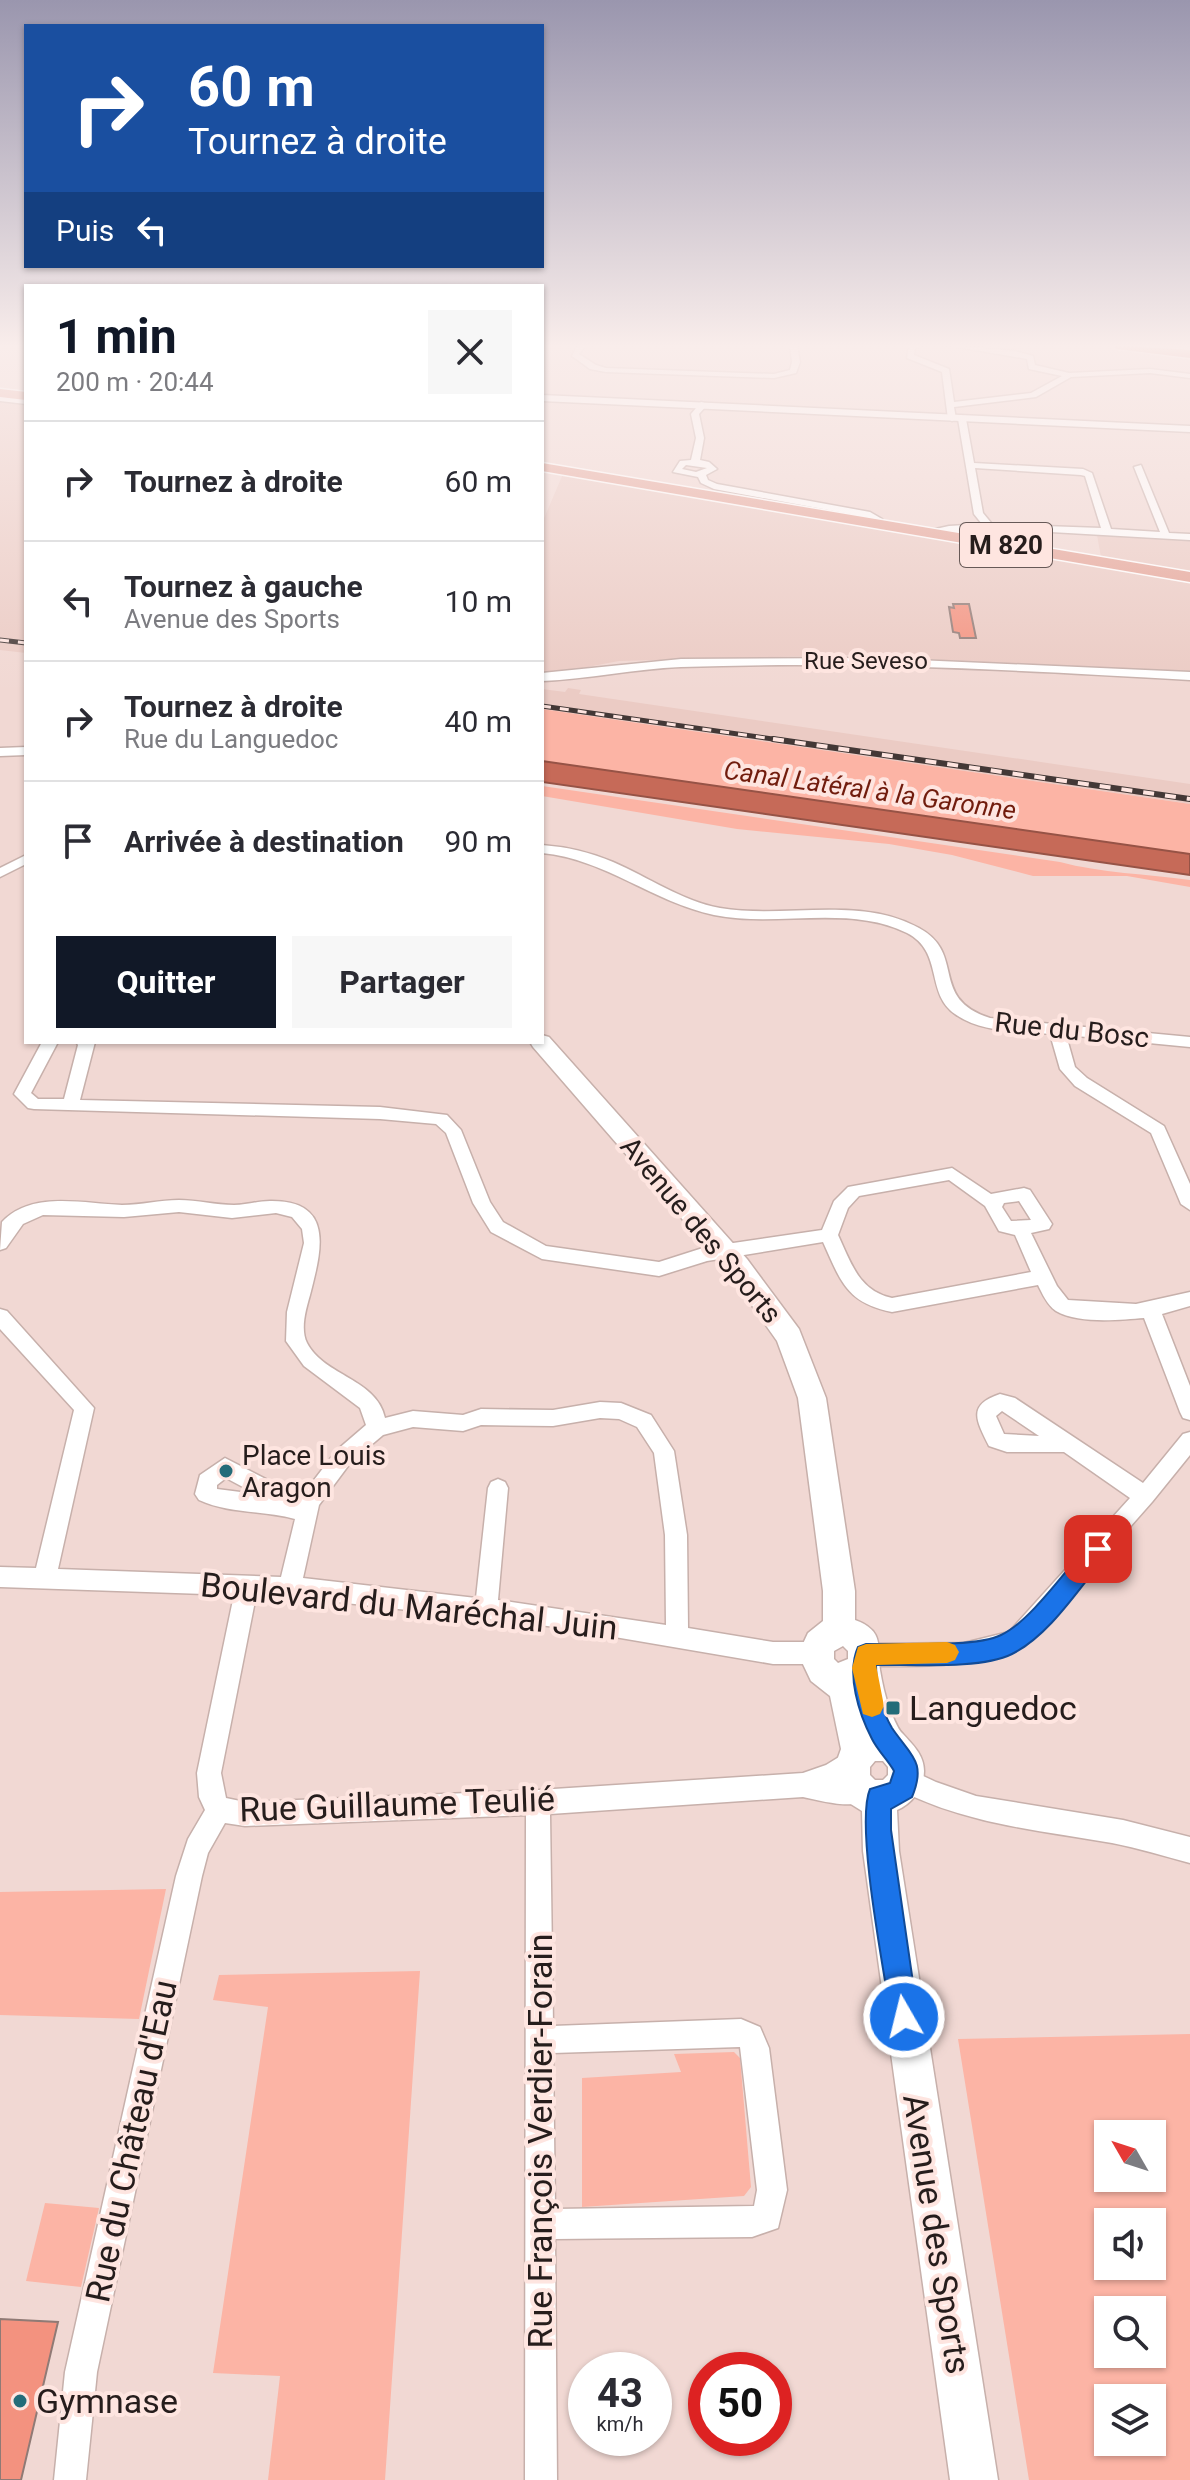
<!DOCTYPE html>
<html lang="fr">
<head>
<meta charset="utf-8">
<style>
	body { margin:0; font-family:Roboto,sans-serif; background:#f7f7f7; color:#2b2b33; height:100vh; display:flex; flex-direction:column; font-size:30px; white-space:nowrap }
	* { box-sizing:border-box; margin:0 }
	p { font-size:26px; color:#7c7c81 }
	.icon { flex:none; width:44px; height:44px; fill:none; stroke:currentColor; stroke-width:2; stroke-linecap:round; stroke-linejoin:round }
	.map { position:relative; flex:1; overflow:hidden }
	.side { position:absolute; left:24px; top:284px; width:520px; height:760px; display:flex; flex-direction:column; background:#fff; border-radius:0px; box-shadow:0 2px 6px #0004 }
	.side>* { flex:none }
	.hud { position:absolute; left:24px; top:24px; width:520px; height:244px; border-radius:0px; box-shadow:0 2px 6px #0004; background:#1a4fa0; color:#fff; overflow:hidden }
	.needle { width:52px; rotate:309deg }
	.buttons { position:absolute; left:1094px; top:2120px; display:grid; gap:16px }
	.buttons a { display:grid; place-items:center; width:72px; height:72px; border-radius:0px; background:#fff; box-shadow:0 2px 6px #0004; font-size:40px }
	.speed { position:absolute; left:568px; top:2352px; display:flex; gap:16px; font-size:40px; font-weight:700; text-align:center }
	.speed>* { display:grid; place-content:center; width:104px; height:104px; border-radius:50%; background:#fff; box-shadow:0 2px 6px #0004; line-height:1 }
	.speed small { font-size:20px; font-weight:400 }
	.speed .limit { border:12px solid #d22; background:#fff; color:#111 }
	.pin { position:absolute; display:grid; place-items:center; width:68px; height:68px; color:#fff; margin:-34px; border-radius:16px; box-shadow:0 4px 12px #0006 }
	.me { position:absolute; width:88px; margin:-44px; rotate:352deg; stroke-linejoin:round; filter:drop-shadow(0 0 6px #0008) }
	.turn { display:flex; align-items:center; gap:28px; height:168px; padding:0 32px; font-size:36px }
	.turn .icon { width:104px; height:104px; stroke-width:2.5 }
	.turn b { display:block; font-size:56px; line-height:68px }
	.then { display:flex; align-items:center; height:76px; padding:0 32px; background:#0003; gap:16px; font-size:30px }
	.round { display:grid; place-items:center; flex:none; width:84px; height:84px; border-radius:0px; background:#f7f7f7 }
	.headline { display:flex; align-items:center; justify-content:space-between; height:136px; padding:0 32px }
	h1 { font-size:48px; font-weight:700; line-height:60px; color:#111827 }
	.cta { display:flex; gap:16px; margin-top:auto; padding:16px 32px }
	.cta a { flex:1; height:92px; border-radius:0px; background:#111827; color:#fff; font-size:32px; font-weight:700; line-height:92px; text-align:center }
	.cta a+a { background:#f7f7f7; color:#2b2b33 }
	ul { padding:0; list-style:none }
	li { display:flex; align-items:center; gap:24px; height:120px; padding:0 32px; border-top:2px solid #e1e1e2 }
	li div { flex:1 }
	li b { display:block; font-size:30px }
	li em { font-style:normal }
	.map>svg:first-child { display:block }
</style>
</head>
<body>
<div class="map">
<svg width="1190" height="2480" viewBox="0 0 1190 2480">
	<rect width="100%" height="100%" fill="#f1d8d3"/>
	<g fill="#ebcbc4">
		<polygon points="0,393 26,396 26,653 0,650"/>
		<polygon points="563,474 1190,581 1190,674 854,655 619,661 561,672 542,671 542,523"/>
		<polygon points="1097,535 1190,539 1190,574 1101,557"/>
		<polygon points="568,688 581,690 579,694 1190,784 1190,804 542,709 542,689 565,692"/>
	</g>
	<g fill="#fcb4a5" fill-rule="evenodd">
		<polygon points="542,709 1190,804 1190,854 542,761"/>
		<path d="M542,786L1060,862C1100,873 1148,874 1190,880V887L1127,876H1033L952,855L889,844L737,829L542,796Z"/>
		<polygon points="166,1889 139,2019 0,2015 0,1892"/>
		<polygon points="420,1971 385,2480 268,2480 280,2376 213,2373 268,2007 213,2000 219,1975"/>
		<path d="M1190,2034V2480H1029L958,2039ZM1108,2134H1152V2178H1108ZM1108,2222H1152V2266H1108ZM1108,2310H1152V2354H1108ZM1152,2398V2442H1108V2398Z"/>
		<polygon points="734,2052 740,2058 751,2187 744,2196 582,2207 582,2078 681,2072 674,2054"/>
		<polygon points="45,2203 99,2208 81,2287 26,2281"/>
	</g>
	<polygon fill="#c66a58" stroke="#965346" stroke-width="2" points="542,761 1190,854 1190,875 542,782"/>
	<g fill="#f3927f" stroke="#907a75" stroke-width="2">
		<polygon points="953,604 969,604 976,638 960,638 959,633 953,632 949,607 954,608"/>
		<polygon points="0,2319 58,2322 21,2480 0,2480"/>
	</g>
	<g fill="none" stroke-linecap="round" stroke-linejoin="round">
		<defs>
			<g id="minor">
				<polygon points="578,345 586,345 579,354 596,365 606,368 774,374 790,370 792,362 790,345 797,345 800,362 796,373 774,378 606,372 590,369 572,356"/>
				<polygon points="909,345 923,345 915,348 914,355 949,369 954,402 1031,393 1062,376 1029,369 1027,359 946,345 1015,351 1033,356 1035,365 1069,373 1150,369 1190,374 1190,378 1150,373 1071,377 1036,397 954,407 956,419 952,421 948,419 942,372 907,358"/>
				<polygon points="0,397 26,400 26,404 0,401"/>
				<path d="M701,402L708,404L699,414L704,438L700,460L709,462L717,469L706,475L708,480L717,484L870,512L882,519L874,524L867,517L714,489L701,483L698,477L673,472L680,461L691,460L696,438L691,414ZM686,465L707,468L696,472L682,469Z"/>
				<path d="M962,417L966,419L974,463L1083,469L1092,473L1111,529L1160,532L1134,467L1141,465L1169,533L1190,534V540L1014,530L931,534V530L949,526L982,524L974,514L958,419ZM975,468L1081,475L1085,476L1101,528L992,524L983,513Z"/>
				<path d="M542,845C567,847 590,852 613,862C648,877 682,901 720,908C784,919 860,895 919,928C967,954 928,998 990,1018L1190,1037V1047L1066,1035L1075,1067L1087,1078L1164,1126L1190,1184V1210L1181,1204L1151,1133L1075,1086L1060,1069L1050,1034C1019,1031 981,1033 955,1014C925,993 944,952 907,933C848,904 776,928 714,915C653,902 605,859 542,853Z"/>
				<polygon points="26,855 26,864 0,877 0,868"/>
				<path d="M42,1042H58L31,1093L38,1099H64L78,1045L76,1042H95L80,1100L380,1107L447,1115L461,1130L490,1202L503,1222L546,1246L659,1262L706,1247L822,1230L834,1201L848,1187L952,1168L991,1194L1024,1188L1030,1190L1052,1224L1049,1229L1031,1233L1057,1286L1068,1300L1136,1304L1190,1292V1306L1162,1314L1190,1386V1420L1183,1418L1180,1412L1144,1318C1119,1320 1078,1324 1056,1311C1047,1305 1042,1293 1038,1285L892,1312C847,1303 841,1282 823,1242L707,1261L659,1276L542,1259L491,1232L473,1203L446,1133L436,1124L380,1119L34,1109L28,1108L14,1094ZM949,1180L985,1206L999,1231L1015,1235L1031,1272L892,1298C859,1291 851,1263 838,1235L848,1208L859,1196ZM1019,1201L1031,1220L1011,1221L1002,1207L1004,1203Z"/>
				<path d="M179,1200C197,1200 216,1205 234,1205C246,1205 258,1201 270,1201C336,1200 321,1252 310,1295C306,1309 300,1329 307,1343C324,1376 377,1379 385,1418L413,1411L463,1415L481,1409L553,1410L600,1402L621,1403L651,1415L674,1451L687,1535L688,1628L773,1642H816L824,1645L827,1653L824,1661L816,1664H773L556,1627L302,1598L256,1596L221,1773L226,1798L245,1802L538,1790L803,1773L826,1765L852,1749L861,1753L864,1761L861,1769L846,1779H864L873,1782L876,1791L873,1800C850,1809 826,1802 803,1797L550,1814L553,2026L741,2019L760,2027L769,2048L787,2190L778,2228L752,2237L555,2239L557,2480H525L526,1815L245,1826L225,1823L208,1853L202,1876L97,2372L86,2480H54L65,2372L176,1876L188,1839L205,1810L199,1797L197,1773L234,1595L0,1587V1567L36,1568L74,1410L0,1329V1309L7,1311L94,1408L58,1569L281,1577L295,1519C263,1510 229,1514 199,1500L195,1494L200,1475L225,1458L301,1497L337,1450L366,1425L360,1408L304,1366L286,1341L287,1312L304,1243L302,1229L292,1217L276,1213L232,1218L179,1212L124,1217L43,1215L23,1224L6,1248L0,1250L2,1222C32,1190 84,1204 122,1205C141,1205 160,1200 179,1200ZM600,1418L619,1419L637,1427L654,1453L665,1535L666,1625L498,1600L508,1488L505,1482L498,1479L491,1482L488,1488L476,1598L303,1578L319,1505L351,1462L383,1435L413,1427L463,1431L481,1425L553,1426ZM226,1478L256,1494L217,1489V1485ZM740,2047L757,2190L754,2206L555,2209L553,2053Z"/>
				<path d="M1000,1394L1015,1398L1143,1483L1183,1434L1190,1432V1455L1152,1502L1025,1646C974,1669 921,1666 866,1666L858,1663L855,1655L858,1647L866,1644L964,1643L1009,1632L1130,1498L1064,1452H1007L989,1446C976,1420 967,1405 1000,1394ZM1002,1411L1039,1436L1004,1434L996,1416Z"/>
				<path d="M906,1768L936,1782L976,1796L1123,1820L1190,1837V1863C1164,1856 1138,1848 1112,1843C1037,1830 966,1824 897,1789L894,1780L897,1771Z"/>
			</g>
			<g id="tertiary">
				<polygon points="542,395 1190,426 1190,432 542,401"/>
				<path d="M872,658L1190,672V680C1021,670 851,661 681,667C634,669 589,679 542,681V673L681,659Z"/>
				<polygon points="26,747 26,755 0,756 0,748"/>
			</g>
			<path id="secondary" d="M542,1035L549,1037L747,1259L799,1329L826,1398L855,1591V1620C885,1631 877,1647 880,1670C882,1682 885,1696 889,1707C892,1714 897,1729 903,1734C913,1745 924,1755 924,1771C924,1788 912,1804 897,1810L899,1851L998,2480H950L863,1851L862,1811L846,1801L835,1779V1766L841,1749L830,1696L811,1681L801,1660V1648L808,1633L823,1621V1591L798,1398L777,1341L729,1273L533,1047L530,1042H542ZM843,1646L848,1651V1659L838,1663L834,1659V1651ZM875,1761H883L888,1767V1775L883,1780H875L870,1775V1767Z"/>
			<g id="primary">
				<polygon points="0,389 26,392 26,400 0,397"/>
				<polygon points="542,463 1190,572 1190,582 542,471"/>
			</g>
			<polygon id="motorway" points="1111,345 1190,350 1190,358 1117,349"/>
		</defs>
		<use href="#minor" stroke="#c7b0ab" stroke-width="3"/>
		<use href="#tertiary" stroke="#c7b0ab" stroke-width="3"/>
		<use href="#secondary" stroke="#c7b0ab" stroke-width="3"/>
		<use href="#primary" stroke="#fff" stroke-width="3"/>
		<use href="#motorway" stroke="#fff" stroke-width="3"/>
		<use href="#minor" fill="#fff" fill-rule="evenodd"/>
		<use href="#tertiary" fill="#fff" fill-rule="evenodd"/>
		<use href="#secondary" fill="#fff" fill-rule="evenodd"/>
		<use href="#primary" fill="#e4a295" fill-rule="evenodd"/>
		<use href="#motorway" fill="#d2644f" fill-rule="evenodd"/>
		<defs>
			<g id="rail-far1">
				<polyline points="0,640 26,643"/>
				<polyline points="542,706 787,741"/>
			</g>
			<polyline id="rail" points="773,739 1190,799"/>
		</defs>
		<use href="#rail-far1" stroke="#433836" stroke-width="5"/>
		<use href="#rail" stroke="#433836" stroke-width="6"/>
		<use href="#rail-far1" stroke="#fee5e0" stroke-width="3" stroke-dasharray="9" stroke-linecap="butt"/>
		<use href="#rail" stroke="#fee5e0" stroke-width="4" stroke-dasharray="11" stroke-linecap="butt"/>
	</g>
	<linearGradient id="sky" x2="0" y2="1"><stop stop-color="#9a96ae"/><stop offset="0.5" stop-color="#f9edeb"/><stop offset="1" stop-color="#f9edeb" stop-opacity="0"/></linearGradient>
	<rect width="1190" height="692" fill="url(#sky)"/>
	<path fill="#1a73e8" stroke="#114b97" stroke-width="2" d="M1098,1539L1106,1542L1109,1549L1106,1556C1079,1588 1050,1635 1012,1654C979,1670 913,1664 876,1665C876,1684 882,1712 892,1728C910,1755 927,1761 912,1797L891,1809V1830L918,2017L914,2026L904,2030L895,2026L891,2017C884,1971 855,1824 870,1789L890,1783L894,1771C888,1760 878,1751 872,1739C859,1714 846,1674 858,1647L866,1644C898,1643 975,1648 1001,1635C1030,1622 1068,1567 1091,1542Z"/>
	<polygon fill="#f59e0b" points="947,1642 955,1645 959,1652 955,1660 947,1663 876,1665 884,1706 880,1714 872,1717 863,1714 852,1668 858,1647 866,1644"/>
	<g fill="#246c79" stroke="#fee5e0" stroke-width="3">
		<circle cx="226" cy="1471" r="8"/>
		<rect x="885" y="1700" width="16" height="16" rx="4"/>
		<circle cx="20" cy="2401" r="8"/>
	</g>
	<g text-anchor="middle" dominant-baseline="central" stroke-width="8" stroke-linejoin="round" paint-order="stroke">
		<g font-size="24" fill="#261d1c" stroke="#fee5e0">
			<text x="866" y="661">Rue Seveso</text>
		</g>
		<rect fill="#fee5e0" stroke="#675957" stroke-width="2" x="960" y="523" width="92" height="44" rx="6"/>
		<g font-size="26" font-weight="bold" fill="#261d1c">
			<text x="1006" y="545">M 820</text>
		</g>
		<g font-size="26" font-style="italic" fill="#711c0d" stroke="#fee5e0">
			<text transform="translate(870 790) rotate(8)">Canal Latéral à la Garonne</text>
		</g>
		<g font-size="28" fill="#261d1c" stroke="#fee5e0">
			<text transform="translate(1072 1030) rotate(6)">Rue du Bosc</text>
			<text transform="translate(701 1230) rotate(50)">Avenue des Sports</text>
		</g>
		<g font-size="28" fill="#261d1c" stroke="#fee5e0" text-anchor="start">
			<text x="242" y="1455">Place Louis<tspan x="242" dy="32">Aragon</tspan></text>
		</g>
		<g font-size="34" fill="#261d1c" stroke="#fee5e0">
			<text transform="translate(409 1606) rotate(6)">Boulevard du Maréchal Juin</text>
			<text transform="translate(397 1804) rotate(-2)">Rue Guillaume Teulié</text>
			<text transform="translate(131 2141) rotate(-78)">Rue du Château d'Eau</text>
			<text transform="translate(540 2141) rotate(-90)">Rue François Verdier-Forain</text>
			<text transform="translate(937 2234) rotate(81)">Avenue des Sports</text>
		</g>
		<g font-size="34" fill="#261d1c" stroke="#fee5e0" text-anchor="start">
			<text x="909" y="1708">Languedoc</text>
			<text x="36" y="2401">Gymnase</text>
		</g>
	</g>
</svg>
<div class="buttons">
<a><svg class="needle" viewBox="-14 -14 28 28"><path d="M0-13l5 13h-10z" fill="#e53935"/><path d="M0 13l5-13h-10z" fill="#7c7c81"/></svg></a>
<a><svg class="icon" aria-label="sound" viewBox="0 0 24 24"><path d="M4 9h4l5-4v14l-5-4H4zM17 9q2 3 0 6"/></svg></a>
<a><svg class="icon" aria-label="search" viewBox="0 0 24 24"><circle cx="10" cy="10" r="6"/><path d="M15 15l6 6"/></svg></a>
<a><svg class="icon" aria-label="layers" viewBox="0 0 24 24"><path d="M12 4l9 5-9 5-9-5zM3 14l9 5 9-5"/></svg></a>
</div>
<div class="speed"><div>43<small>km/h</small></div><div class="limit">50</div></div>
<div class="pin" style="left:1098px;top:1549px;background:#d93025"><svg class="icon" aria-label="arrive" viewBox="0 0 24 24"><path d="M6 21V4h12l-3 4 3 4H6"/></svg></div>
<svg class="me" style="left:904px;top:2017px" viewBox="-20 -20 40 40"><circle r="17" fill="#1a73e8" stroke="#fff" stroke-width="3"/><path d="M0-11L8 9 0 5-8 9z" fill="#fff"/></svg>
<div class="hud">
<div class="turn"><svg class="icon" aria-label="right" viewBox="0 0 24 24"><path d="M7 20v-9h11M14 6l5 5-5 5"/></svg><div><b>60 m</b>Tournez à droite</div></div>
<div class="then">Puis<svg class="icon" aria-label="left" viewBox="0 0 24 24"><path d="M17 20v-9H6M10 6l-5 5 5 5"/></svg></div>
</div>
<section class="side">
<div class="headline"><div><h1>1 min</h1><p>200 m · 20:44</p></div><a class="round"><svg class="icon" aria-label="close" viewBox="0 0 24 24"><path d="M6 6l12 12M18 6L6 18"/></svg></a></div>
<ul>
<li><svg class="icon" aria-label="right" viewBox="0 0 24 24"><path d="M7 20v-9h11M14 6l5 5-5 5"/></svg><div><b>Tournez à droite</b></div><em>60 m</em></li>
<li><svg class="icon" aria-label="left" viewBox="0 0 24 24"><path d="M17 20v-9H6M10 6l-5 5 5 5"/></svg><div><b>Tournez à gauche</b><p>Avenue des Sports</p></div><em>10 m</em></li>
<li><svg class="icon" aria-label="right" viewBox="0 0 24 24"><path d="M7 20v-9h11M14 6l5 5-5 5"/></svg><div><b>Tournez à droite</b><p>Rue du Languedoc</p></div><em>40 m</em></li>
<li><svg class="icon" aria-label="arrive" viewBox="0 0 24 24"><path d="M6 21V4h12l-3 4 3 4H6"/></svg><div><b>Arrivée à destination</b></div><em>90 m</em></li>
</ul>
<div class="cta"><a>Quitter</a><a>Partager</a></div>
</section>
</div>
</body>
</html>
